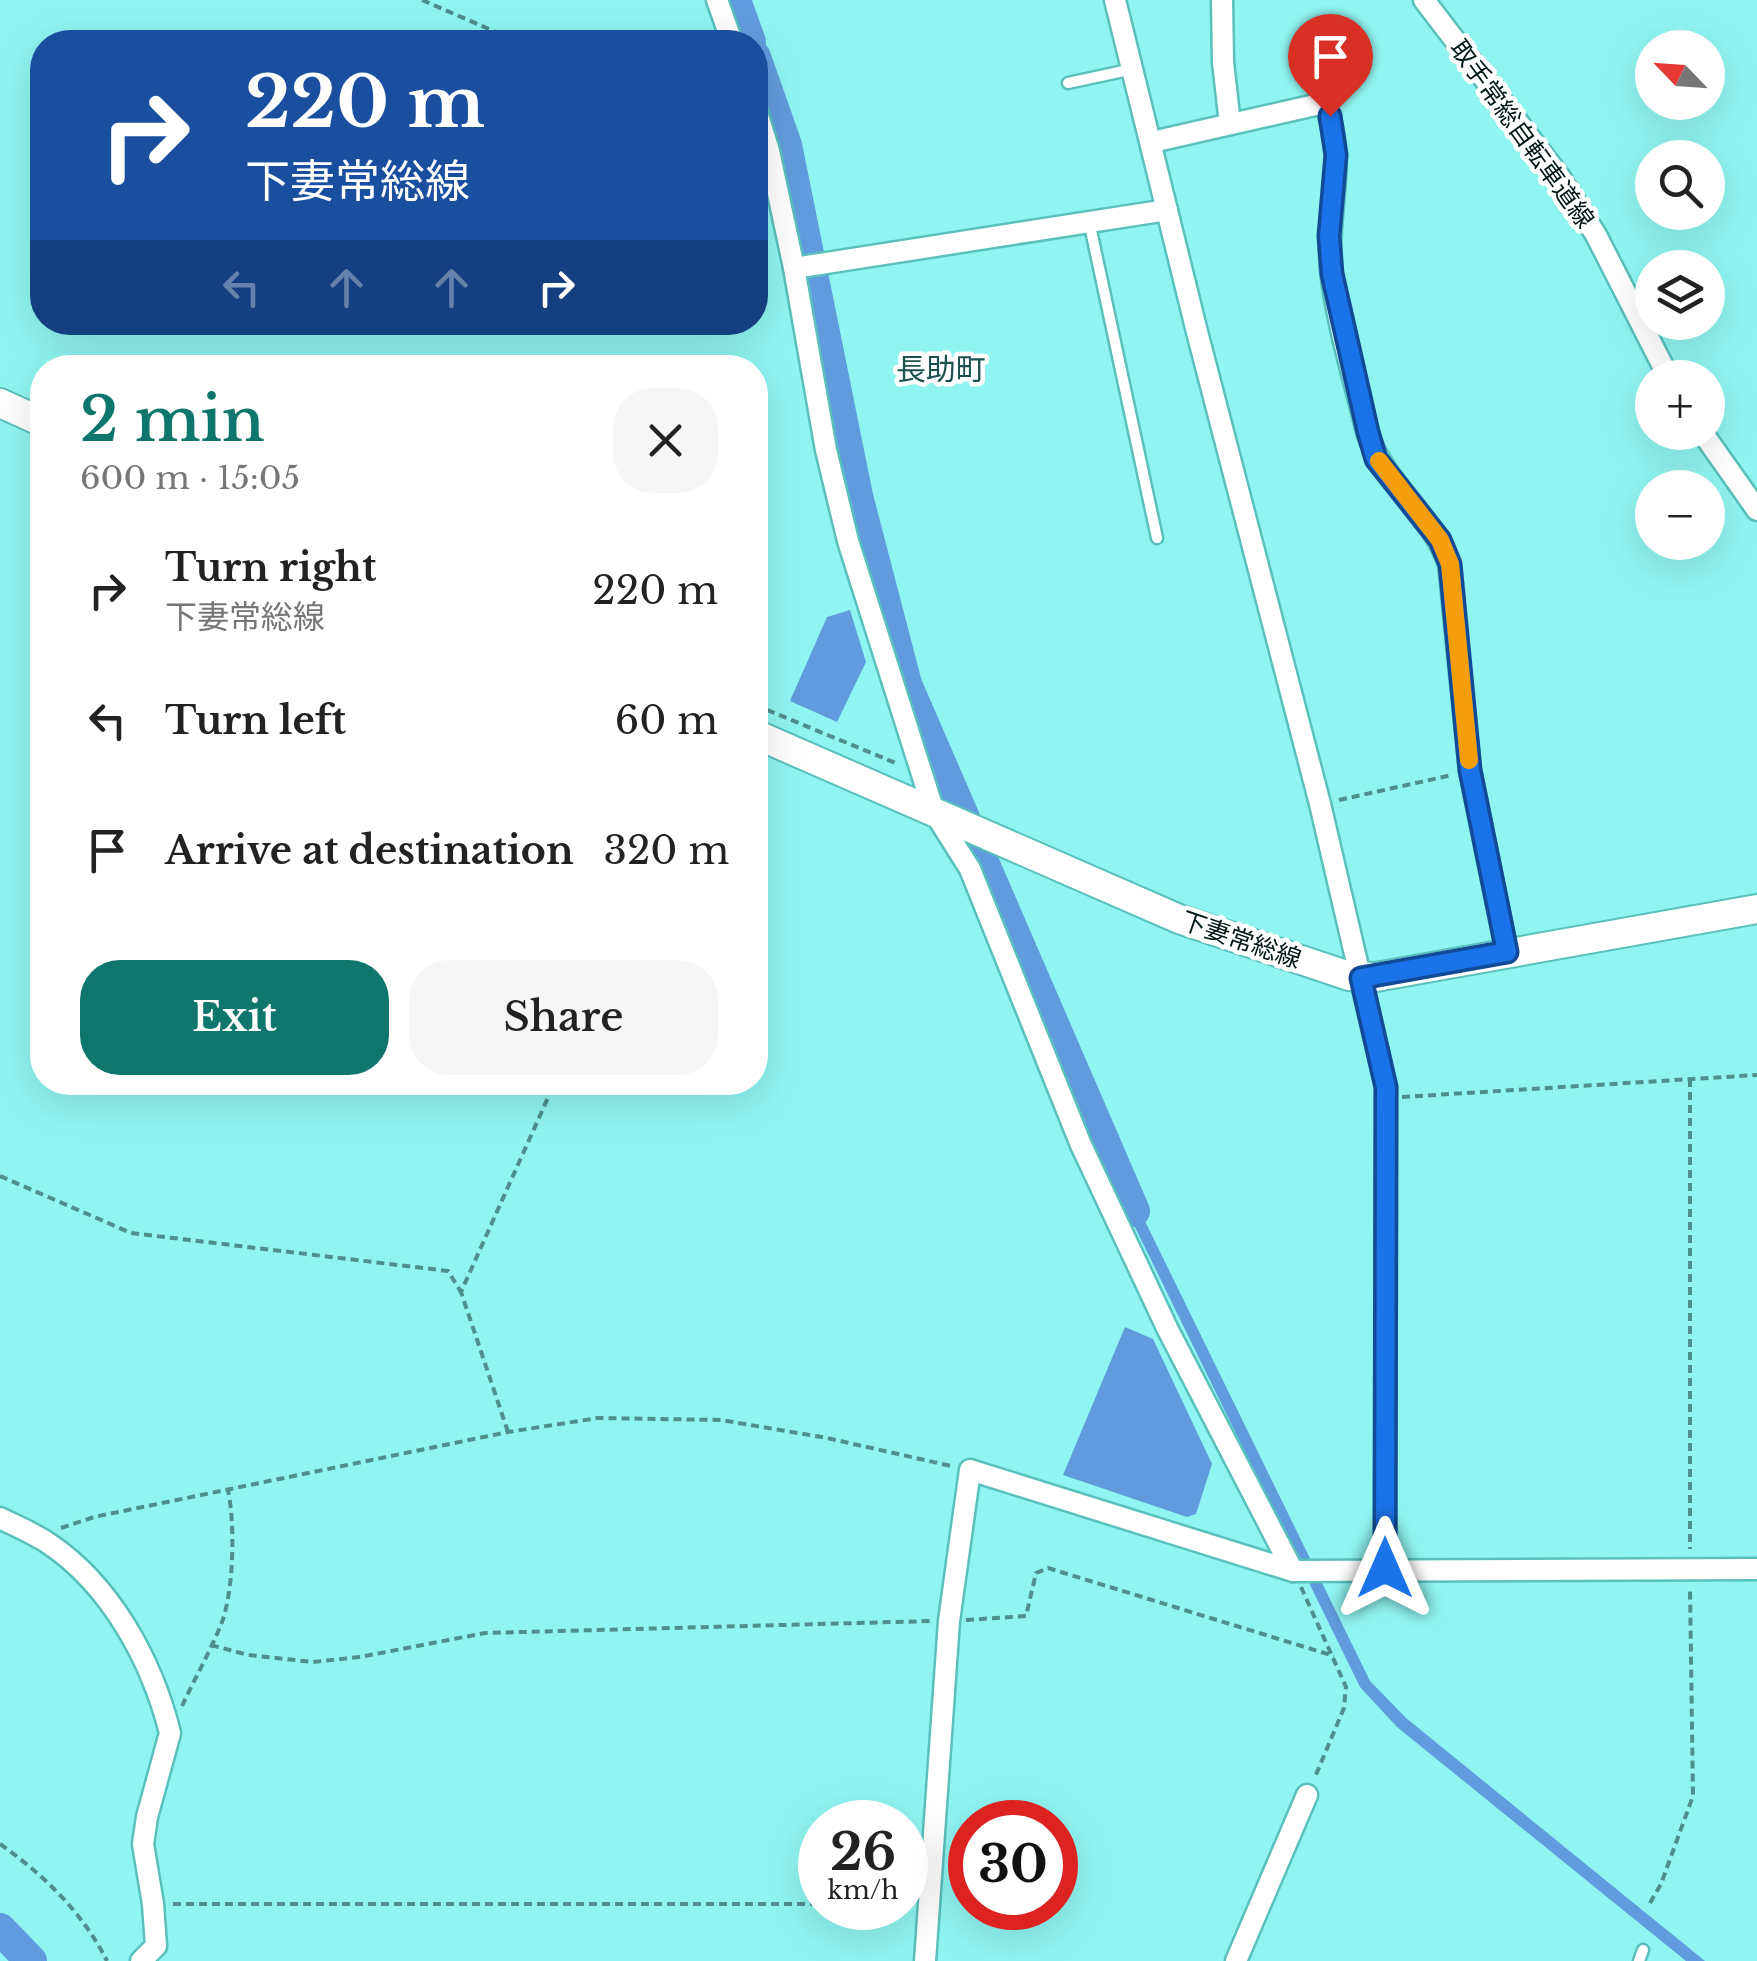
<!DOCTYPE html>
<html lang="en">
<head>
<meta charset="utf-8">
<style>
	body { margin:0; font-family:"Libre Baskerville","Noto Sans JP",serif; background:#f6f6f6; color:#222; height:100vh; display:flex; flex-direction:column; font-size:38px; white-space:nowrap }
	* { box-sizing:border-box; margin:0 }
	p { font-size:32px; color:#767676 }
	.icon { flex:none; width:55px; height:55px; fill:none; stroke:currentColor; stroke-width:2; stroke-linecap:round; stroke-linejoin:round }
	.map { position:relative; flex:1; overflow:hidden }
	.side { position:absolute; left:30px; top:355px; width:738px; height:740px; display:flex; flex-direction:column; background:#fff; border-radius:40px; box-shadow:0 10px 40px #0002 }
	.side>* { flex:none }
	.hud { position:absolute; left:30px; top:30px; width:738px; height:305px; border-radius:40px; box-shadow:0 10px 40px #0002; background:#1a4fa0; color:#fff; overflow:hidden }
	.needle { width:65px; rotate:295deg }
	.buttons { position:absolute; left:1635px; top:30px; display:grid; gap:20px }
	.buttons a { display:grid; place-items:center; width:90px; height:90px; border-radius:50%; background:#fff; box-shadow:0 10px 40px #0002; font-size:50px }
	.speed { position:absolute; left:798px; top:1800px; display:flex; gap:20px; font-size:50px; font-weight:700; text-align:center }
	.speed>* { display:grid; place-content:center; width:130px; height:130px; border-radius:50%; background:#fff; box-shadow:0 10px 40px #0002; line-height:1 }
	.speed small { font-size:25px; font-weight:400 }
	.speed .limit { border:15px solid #d22; background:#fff; color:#111 }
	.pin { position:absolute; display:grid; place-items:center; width:85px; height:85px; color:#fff; margin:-102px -42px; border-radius:50% 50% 50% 0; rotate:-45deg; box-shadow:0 0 10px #0007 }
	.pin .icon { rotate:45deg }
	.me { position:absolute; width:110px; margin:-55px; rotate:0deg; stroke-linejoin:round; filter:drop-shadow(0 0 8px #0008) }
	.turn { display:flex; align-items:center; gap:35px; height:210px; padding:0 50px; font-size:45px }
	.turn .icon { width:130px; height:130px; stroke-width:2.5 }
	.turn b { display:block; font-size:70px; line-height:85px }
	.lanes { display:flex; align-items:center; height:95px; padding:0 50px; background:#0003; justify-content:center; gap:50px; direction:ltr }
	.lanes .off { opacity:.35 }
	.round { display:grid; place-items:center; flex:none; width:105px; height:105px; border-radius:40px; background:#f6f6f6 }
	.summary { display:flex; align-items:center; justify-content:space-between; height:170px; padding:0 50px }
	h1 { font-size:60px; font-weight:600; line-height:75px; color:#0f766e }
	.button { display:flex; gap:20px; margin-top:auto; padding:20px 50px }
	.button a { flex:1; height:115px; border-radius:40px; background:#0f766e; color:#fff; font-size:40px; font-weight:600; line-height:115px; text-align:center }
	.button a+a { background:#f6f6f6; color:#222 }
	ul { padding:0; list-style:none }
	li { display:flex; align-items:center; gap:30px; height:130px; padding:0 50px }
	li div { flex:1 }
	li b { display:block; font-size:38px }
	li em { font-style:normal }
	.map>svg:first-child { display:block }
</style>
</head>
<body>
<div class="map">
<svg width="1757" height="1961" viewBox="0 0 1757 1961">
	<rect width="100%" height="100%" fill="#90f5f1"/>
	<g fill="#609cdd">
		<polygon points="850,610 866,662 837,722 790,701 827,617"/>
		<polygon points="1119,1168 1370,1681 1406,1718 1705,1961 1686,1961 1397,1727 1360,1687 1109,1174"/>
		<polygon points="1125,1327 1153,1339 1212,1464 1196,1514 1187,1517 1063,1475"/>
	</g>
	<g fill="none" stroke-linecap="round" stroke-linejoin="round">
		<g stroke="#609cdd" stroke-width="32">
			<polyline points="735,0 750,42"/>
			<polyline points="755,57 786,145 857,496 906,684 1134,1211"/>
			<polyline points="0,1929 31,1961"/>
		</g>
		<defs>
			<g id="lane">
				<polyline points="1068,83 1133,69"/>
				<polyline points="1089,221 1157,538"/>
				<polyline points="1639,1961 1643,1950"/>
			</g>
			<g id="street">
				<polyline points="717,0 732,42"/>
				<polyline points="1115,0 1197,332 1320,804 1386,1087 1385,1568"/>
				<polyline points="1222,0 1223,62 1230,124"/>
				<polyline points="1424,0 1559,176 1596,235 1669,378"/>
				<polyline points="755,106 769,151 794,268 826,450 848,541 934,812 970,869 1081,1145 1168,1330 1293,1571"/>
				<path d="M1152,142L1324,103C1349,157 1325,214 1331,270C1336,319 1354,379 1366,428C1380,481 1431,512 1449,564L1470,771L1507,953"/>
				<polyline points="794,268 1167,210"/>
				<polyline points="1702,432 1757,510"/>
				<path d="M0,1518C16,1526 33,1533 48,1543C111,1585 152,1661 170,1733L147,1817L143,1844L153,1904L156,1946L141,1961"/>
				<polyline points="925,1961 949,1621 970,1470 1293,1571 1757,1569"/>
				<polyline points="1236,1961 1307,1795"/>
			</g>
			<g id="secondary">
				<polyline points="0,403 42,422"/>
				<polyline points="755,734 1179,919 1349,976 1376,977 1757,909"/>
			</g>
		</defs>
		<use href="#lane" stroke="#59c0bc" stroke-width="15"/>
		<use href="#street" stroke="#59c0bc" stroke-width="25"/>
		<use href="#secondary" stroke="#59c0bc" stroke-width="32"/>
		<g stroke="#4e8e8c" stroke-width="4" stroke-dasharray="8 5" stroke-linecap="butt">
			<polyline points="422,0 519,42"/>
			<polyline points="755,705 898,764"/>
			<polyline points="1339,800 1452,775"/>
			<polyline points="1690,1079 1690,1549"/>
			<polyline points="1402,1097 1757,1075"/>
			<polyline points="0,1176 131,1233 448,1271 461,1292"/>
			<polyline points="508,1432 461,1292 555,1082"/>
			<polyline points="61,1528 94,1517 508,1432 598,1418 721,1420 827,1438 951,1466"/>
			<polyline points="1301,1587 1346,1687 1344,1708 1315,1777"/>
			<polyline points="966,1620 1026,1616 1036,1573 1048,1568 1334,1656"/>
			<polyline points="211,1645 248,1655 313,1662 360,1657 485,1633 932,1621"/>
			<path d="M182,1706C195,1678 211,1650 222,1622C234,1589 235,1524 228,1490"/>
			<path d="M0,1844C44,1875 83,1913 107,1961"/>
			<polyline points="1650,1903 1661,1884 1693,1796 1690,1589"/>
			<polyline points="173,1904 820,1904"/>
		</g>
		<use href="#lane" stroke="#fff" stroke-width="10"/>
		<use href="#street" stroke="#fff" stroke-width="20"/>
		<use href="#secondary" stroke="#fff" stroke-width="28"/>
	</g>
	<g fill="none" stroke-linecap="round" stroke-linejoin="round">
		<defs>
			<polyline id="route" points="1330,116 1336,155 1329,236 1332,274 1368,432 1376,459 1440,540 1450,564 1470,770 1507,952 1361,978 1386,1087 1385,1568"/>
		</defs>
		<use href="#route" stroke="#114b97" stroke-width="25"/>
		<use href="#route" stroke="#1a73e8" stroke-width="18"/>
		<polyline stroke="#f59e0b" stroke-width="18" points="1379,461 1440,540 1450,564 1469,760"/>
	</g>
	<g text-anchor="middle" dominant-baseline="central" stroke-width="9" stroke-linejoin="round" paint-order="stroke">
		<g font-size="25" fill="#011615" stroke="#fff">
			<text transform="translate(1522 134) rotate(54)">取手常総自転車道線</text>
			<text transform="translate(1241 940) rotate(19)">下妻常総線</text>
		</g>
		<g font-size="30" fill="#18514e" stroke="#fff">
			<text x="941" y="369">長助町</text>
		</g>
	</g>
</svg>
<div class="buttons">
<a><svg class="needle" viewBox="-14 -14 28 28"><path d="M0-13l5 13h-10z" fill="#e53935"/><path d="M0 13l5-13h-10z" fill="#767676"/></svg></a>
<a><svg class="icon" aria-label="search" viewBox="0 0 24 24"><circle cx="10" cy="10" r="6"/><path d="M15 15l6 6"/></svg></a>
<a><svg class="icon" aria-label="layers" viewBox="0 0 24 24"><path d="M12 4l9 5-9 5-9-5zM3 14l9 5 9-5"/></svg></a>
<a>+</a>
<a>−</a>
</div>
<div class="speed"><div>26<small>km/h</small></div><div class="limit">30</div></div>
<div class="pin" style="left:1330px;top:116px;background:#d93025"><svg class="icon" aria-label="arrive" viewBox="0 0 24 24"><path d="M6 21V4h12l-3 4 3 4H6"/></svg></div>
<svg class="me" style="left:1385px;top:1568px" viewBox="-20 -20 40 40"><path d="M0-17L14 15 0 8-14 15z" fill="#1a73e8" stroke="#fff" stroke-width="4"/></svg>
<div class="hud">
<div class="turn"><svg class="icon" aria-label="right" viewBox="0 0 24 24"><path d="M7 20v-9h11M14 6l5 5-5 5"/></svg><div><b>220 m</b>下妻常総線</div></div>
<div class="lanes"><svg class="icon off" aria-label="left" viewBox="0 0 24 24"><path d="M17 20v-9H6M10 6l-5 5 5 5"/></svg><svg class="icon off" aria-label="ahead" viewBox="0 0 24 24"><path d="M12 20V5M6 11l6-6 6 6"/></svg><svg class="icon off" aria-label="ahead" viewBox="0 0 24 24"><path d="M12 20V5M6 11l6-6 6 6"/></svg><svg class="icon" aria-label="right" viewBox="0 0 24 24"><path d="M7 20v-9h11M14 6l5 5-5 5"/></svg></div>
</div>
<section class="side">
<div class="summary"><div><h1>2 min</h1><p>600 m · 15:05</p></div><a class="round"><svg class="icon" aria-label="close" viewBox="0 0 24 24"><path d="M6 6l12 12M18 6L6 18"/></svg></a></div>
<ul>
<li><svg class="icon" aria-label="right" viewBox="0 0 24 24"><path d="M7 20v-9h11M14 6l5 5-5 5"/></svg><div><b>Turn right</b><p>下妻常総線</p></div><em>220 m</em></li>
<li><svg class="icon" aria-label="left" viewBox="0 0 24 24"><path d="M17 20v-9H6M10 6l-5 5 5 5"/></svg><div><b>Turn left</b></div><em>60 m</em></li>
<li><svg class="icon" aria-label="arrive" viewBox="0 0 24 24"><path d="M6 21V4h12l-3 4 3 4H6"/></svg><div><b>Arrive at destination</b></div><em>320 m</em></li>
</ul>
<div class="button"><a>Exit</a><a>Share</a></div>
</section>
</div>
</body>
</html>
